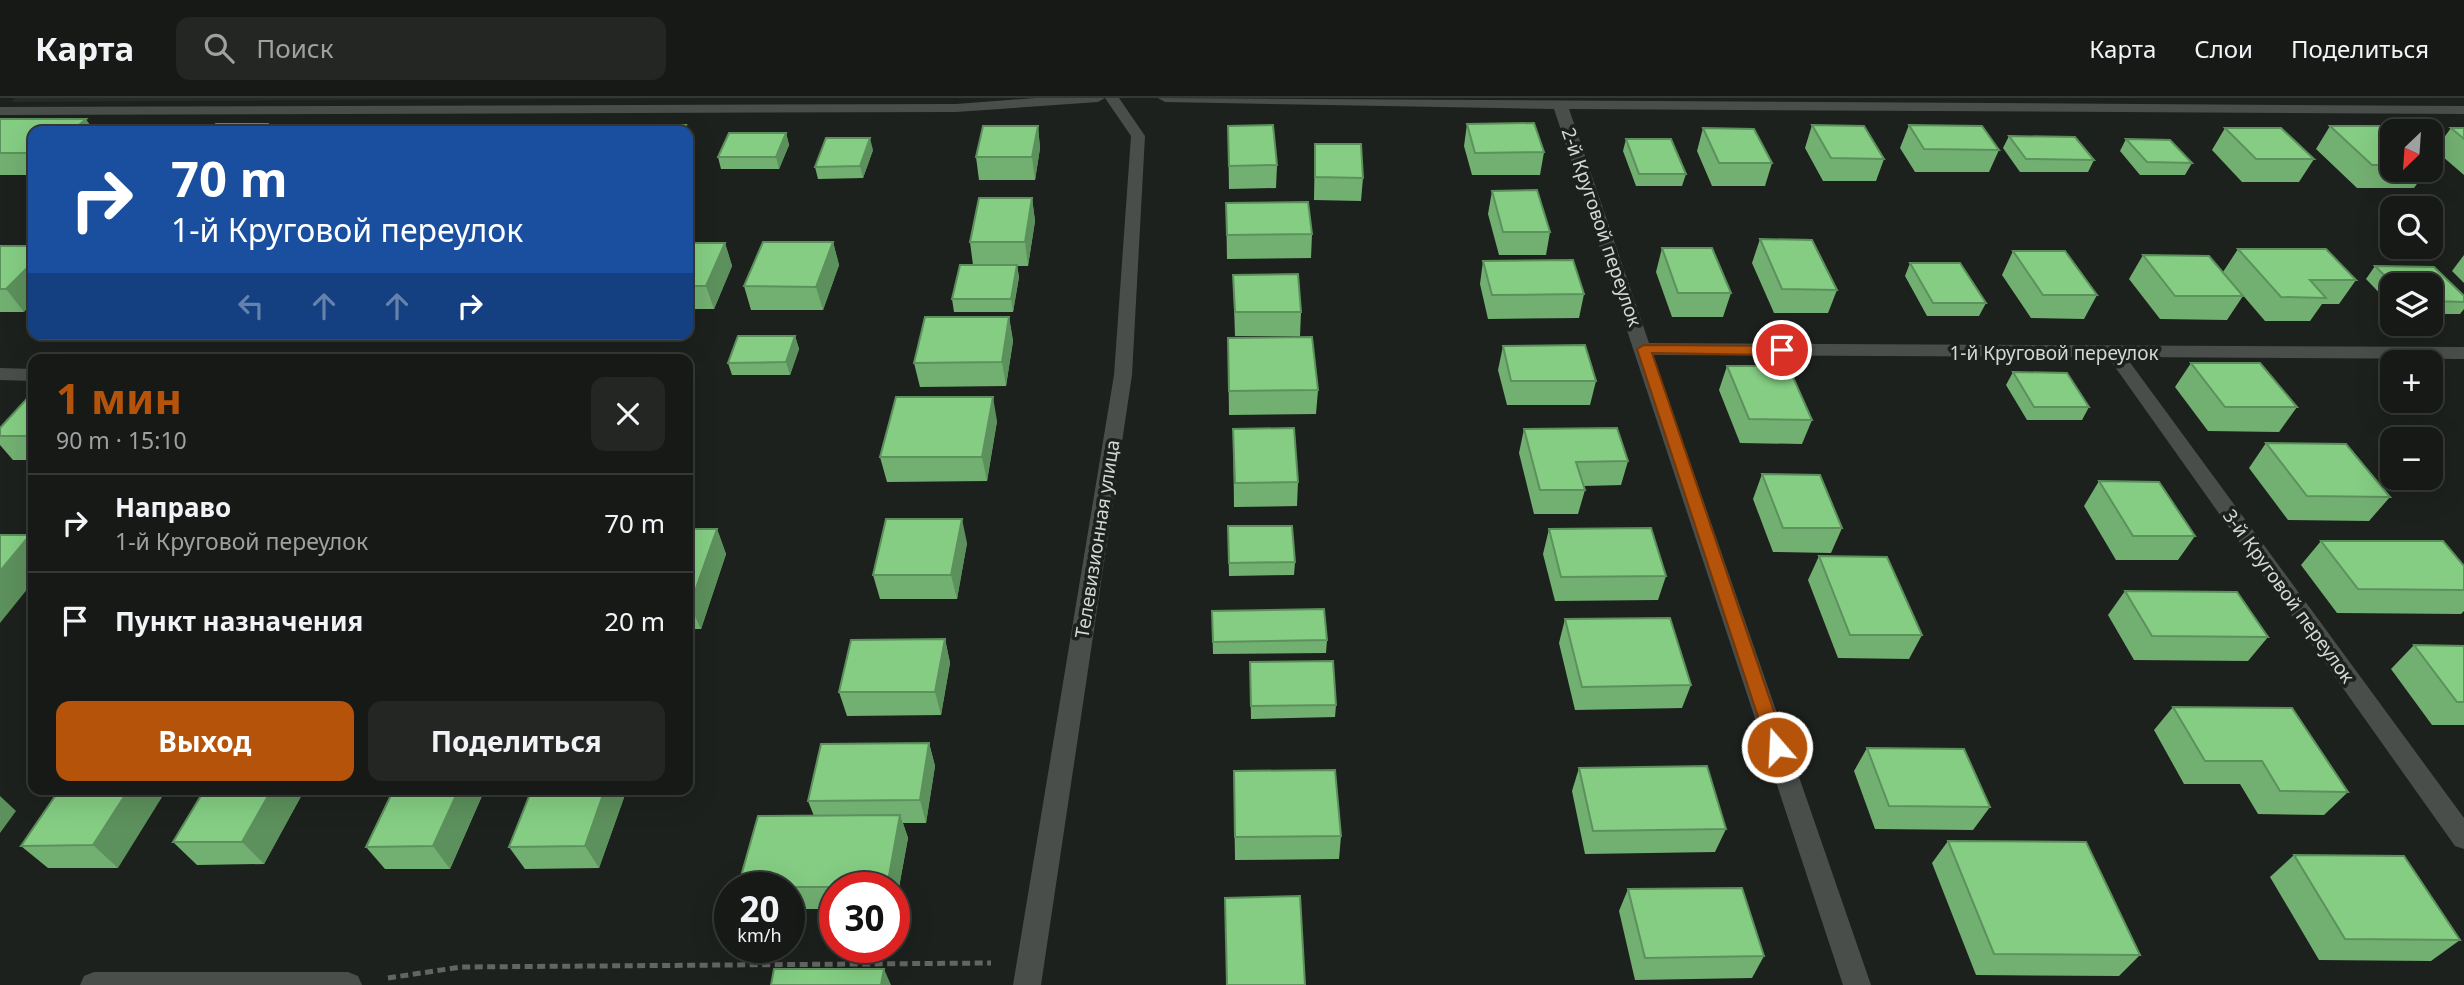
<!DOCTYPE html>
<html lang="ru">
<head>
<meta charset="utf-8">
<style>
	body { margin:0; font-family:"Noto Sans",sans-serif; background:#232623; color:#f1f3f6; height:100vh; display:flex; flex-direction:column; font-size:26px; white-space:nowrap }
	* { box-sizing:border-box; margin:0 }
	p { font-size:23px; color:#9ea0a1 }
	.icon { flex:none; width:38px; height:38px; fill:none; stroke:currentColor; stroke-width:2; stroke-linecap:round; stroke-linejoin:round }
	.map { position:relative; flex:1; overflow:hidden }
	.details { position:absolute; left:28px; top:256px; width:665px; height:441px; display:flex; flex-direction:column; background:#161916; border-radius:14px; box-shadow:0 7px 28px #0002,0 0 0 2px #353835 }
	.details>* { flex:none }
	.top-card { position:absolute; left:28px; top:28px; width:665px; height:214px; border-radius:14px; box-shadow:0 7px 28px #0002,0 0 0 2px #353835; background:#1a4fa0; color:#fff; overflow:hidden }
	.needle { width:46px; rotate:205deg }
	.buttons { position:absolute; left:2380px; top:21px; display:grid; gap:14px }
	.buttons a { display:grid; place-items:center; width:63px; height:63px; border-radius:14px; background:#161916; box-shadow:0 7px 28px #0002,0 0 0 2px #353835; font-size:35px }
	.speed { position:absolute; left:714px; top:774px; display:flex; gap:14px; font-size:35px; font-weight:700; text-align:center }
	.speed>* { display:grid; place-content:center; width:91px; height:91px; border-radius:50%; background:#161916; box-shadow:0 7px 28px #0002,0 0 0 2px #353835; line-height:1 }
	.speed small { font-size:18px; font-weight:400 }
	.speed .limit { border:10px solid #d22; background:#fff; color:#111 }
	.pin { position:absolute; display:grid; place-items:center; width:60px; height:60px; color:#fff; margin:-30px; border:4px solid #fff; border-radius:50%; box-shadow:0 2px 7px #0007 }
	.me { position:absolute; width:77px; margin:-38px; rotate:341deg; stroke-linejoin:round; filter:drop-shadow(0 0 5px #0008) }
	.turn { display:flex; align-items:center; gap:24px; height:147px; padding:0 28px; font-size:32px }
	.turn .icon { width:91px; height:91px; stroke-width:2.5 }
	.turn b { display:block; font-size:49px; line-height:60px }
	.lanes { display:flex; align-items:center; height:66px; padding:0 28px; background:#0003; justify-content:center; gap:35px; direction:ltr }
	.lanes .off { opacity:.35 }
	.round { display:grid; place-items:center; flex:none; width:74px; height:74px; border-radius:14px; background:#232623 }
	.headline { display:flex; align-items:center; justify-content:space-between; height:119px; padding:0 28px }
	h1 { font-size:42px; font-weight:700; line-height:52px; color:#b45309 }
	.cta { display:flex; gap:14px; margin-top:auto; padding:14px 28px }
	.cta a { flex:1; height:80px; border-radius:14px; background:#b45309; color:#fff; font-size:28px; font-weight:700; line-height:80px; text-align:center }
	.cta a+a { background:#232623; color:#f1f3f6 }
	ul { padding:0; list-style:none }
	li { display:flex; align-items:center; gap:21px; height:98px; padding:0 28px; border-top:2px solid #353835 }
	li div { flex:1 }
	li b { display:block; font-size:26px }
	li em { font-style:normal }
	header { display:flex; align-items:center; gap:42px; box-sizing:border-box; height:98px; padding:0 35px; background:#161916; border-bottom:2px solid #353835 }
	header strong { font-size:33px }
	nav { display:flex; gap:38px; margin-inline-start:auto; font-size:24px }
	.search { width:490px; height:63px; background:#232623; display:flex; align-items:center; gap:18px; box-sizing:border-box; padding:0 24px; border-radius:14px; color:#9ea0a1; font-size:26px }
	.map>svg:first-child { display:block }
</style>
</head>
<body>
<header>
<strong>Карта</strong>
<div class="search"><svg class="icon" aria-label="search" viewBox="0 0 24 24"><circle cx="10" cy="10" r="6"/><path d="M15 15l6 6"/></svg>Поиск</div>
<nav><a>Карта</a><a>Слои</a><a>Поделиться</a></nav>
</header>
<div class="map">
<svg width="2464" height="887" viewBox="0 0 2464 887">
	<rect width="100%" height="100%" fill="#1d211d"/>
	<polygon fill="#262c25" points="15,0 711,0 11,4"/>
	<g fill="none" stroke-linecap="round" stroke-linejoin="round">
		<polyline stroke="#626562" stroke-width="5" stroke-dasharray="8 4.5" stroke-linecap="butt" points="388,880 461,869 991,865"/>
		<g fill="#4a4e4a" fill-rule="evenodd">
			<polygon points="1036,0 1119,0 1145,38 1132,277 1041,887 1013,887 1114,277 1131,38 1105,0 1098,4 956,14 0,17 0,9 956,6"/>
			<polygon points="1158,0 2464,8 2464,16 1569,11 1649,245 2464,249 2464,261 2126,259 2464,720 2464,751 2455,748 2108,259 1653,257 1871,887 1843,887 1554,11 1165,4"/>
			<polygon points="0,270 33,271 33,283 0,282"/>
			<polygon points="94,874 348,874 358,878 362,887 80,887 84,878"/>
		</g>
	</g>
	<g fill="#72b071">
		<polygon points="0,21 33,33 33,77 0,77"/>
		<polygon points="1467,26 1544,54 1540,77 1472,77 1464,48"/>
		<polygon points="1812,27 1884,61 1876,83 1823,83 1805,50"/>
		<polygon points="1909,27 1999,52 1989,74 1915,74 1900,50"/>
		<polygon points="1038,28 1040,50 1035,82 979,82 976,59"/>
		<polygon points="1228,28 1277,67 1276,90 1229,91"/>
		<polygon points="2330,28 2392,35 2392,72 2427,72 2414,90 2357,90 2316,51"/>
		<polygon points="1703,30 1772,65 1765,88 1712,88 1697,53"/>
		<polygon points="2225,30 2314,61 2299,84 2242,84 2212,52"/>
		<polygon points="2451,30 2464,30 2464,77 2435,52"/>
		<polygon points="786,35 789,47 779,71 721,71 718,59"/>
		<polygon points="2009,38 2094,62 2088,74 2020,74 2003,50"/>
		<polygon points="1626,41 1686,76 1682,88 1636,88 1623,53"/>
		<polygon points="2126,41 2192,65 2185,77 2140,77 2120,53"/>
		<polygon points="1315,46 1363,80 1361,103 1314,102"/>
		<polygon points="873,52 863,80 818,81 815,69"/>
		<polygon points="1492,93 1550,134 1546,157 1499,157 1488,116"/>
		<polygon points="1032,100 1035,123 1028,168 1017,168 1019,179 1013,214 954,214 952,201 973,167 970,144"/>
		<polygon points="1226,105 1312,136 1311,160 1227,161"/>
		<polygon points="1760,141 1837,192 1828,215 1774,215 1752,165"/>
		<polygon points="833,144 839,167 823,212 751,212 744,188"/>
		<polygon points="688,145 725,145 732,168 714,211 688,211"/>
		<polygon points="0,148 24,214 0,214"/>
		<polygon points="1662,150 1731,195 1723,219 1672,219 1656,174"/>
		<polygon points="2238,151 2356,182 2339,206 2322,206 2310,223 2265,223 2223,174"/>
		<polygon points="2013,153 2097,197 2084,221 2031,220 2002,177"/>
		<polygon points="2143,157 2243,198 2227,222 2160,221 2129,181"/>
		<polygon points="2464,157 2464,185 2452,173"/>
		<polygon points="1483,163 1584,196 1579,220 1488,221 1480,186"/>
		<polygon points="1910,165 1986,205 1979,218 1927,218 1905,178"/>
		<polygon points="2375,168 2464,198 2464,211 2460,216 2431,216 2431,187 2392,187 2392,208 2366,181"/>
		<polygon points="1233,177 1301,214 1300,238 1235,238"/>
		<polygon points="1009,219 1013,243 1006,288 920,289 914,265"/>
		<polygon points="795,238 799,251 790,277 732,277 728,265"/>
		<polygon points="1228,240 1318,292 1316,316 1229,317"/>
		<polygon points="1503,248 1596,283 1590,307 1507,307 1498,272"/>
		<polygon points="2191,265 2297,309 2279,334 2208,333 2175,289"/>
		<polygon points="1727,268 1812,322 1802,346 1740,345 1719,292"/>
		<polygon points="2013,274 2089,309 2082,322 2027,322 2006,287"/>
		<polygon points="33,294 33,362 13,362 0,347 0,330"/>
		<polygon points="997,323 987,383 887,384 880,359"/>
		<polygon points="1233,331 1298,384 1297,408 1234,409"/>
		<polygon points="1524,331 1628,363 1621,387 1584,388 1585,392 1578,416 1534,416 1519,355"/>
		<polygon points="2266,345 2390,399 2369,423 2288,422 2249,370"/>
		<polygon points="1762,376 1842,430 1831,455 1773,454 1753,401"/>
		<polygon points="2099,383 2195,438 2178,462 2116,462 2084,408"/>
		<polygon points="1228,428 1295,464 1294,477 1229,478"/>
		<polygon points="688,431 717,431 726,456 701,531 688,531"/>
		<polygon points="1549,431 1666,478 1658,502 1555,503 1543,456"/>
		<polygon points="2321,443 2464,468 2464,513 2461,516 2337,515 2301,467"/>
		<polygon points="967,445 957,501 880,501 873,477"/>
		<polygon points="1819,458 1922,537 1909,561 1838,560 1808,482"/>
		<polygon points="2125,493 2268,539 2248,563 2134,562 2108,517"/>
		<polygon points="1212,513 1327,542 1326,555 1213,556"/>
		<polygon points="1565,521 1691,587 1682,610 1575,612 1559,545"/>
		<polygon points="945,541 950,565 941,617 847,618 839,594"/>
		<polygon points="2414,547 2464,548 2464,627 2432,627 2391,571"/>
		<polygon points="1250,564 1336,607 1335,619 1251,621"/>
		<polygon points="2173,609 2348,694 2324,717 2258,716 2240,686 2184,686 2154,632"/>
		<polygon points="929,645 935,668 926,725 903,725 908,740 895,811 894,789 835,789 835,811 789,811 789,789 814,718 808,703"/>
		<polygon points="1867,650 1990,709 1973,732 1875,731 1854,673"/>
		<polygon points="1579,670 1726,731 1715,754 1585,756 1572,693"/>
		<polygon points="60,691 118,770 48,770 21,748"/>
		<polygon points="205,691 305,691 264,766 197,767 173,744"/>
		<polygon points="394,691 485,691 450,771 385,771 366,749"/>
		<polygon points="627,691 599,770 525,771 509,749"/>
		<polygon points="1234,696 1341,738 1339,761 1235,762"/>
		<polygon points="1948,743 2140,857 2119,878 1976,877 1932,765"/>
		<polygon points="2294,757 2460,842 2431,863 2319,862 2270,779"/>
		<polygon points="1628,791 1764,858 1752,880 1635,882 1619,813"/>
	</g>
	<g fill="#5c905c">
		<polygon points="86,21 94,33 72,33"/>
		<polygon points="267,26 270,33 260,33"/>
		<polygon points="686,27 694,50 688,61 688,33 683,33"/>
		<polygon points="1038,28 1040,50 1035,82 1032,59"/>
		<polygon points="786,35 789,47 779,71 776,59"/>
		<polygon points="870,40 873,52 863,80 860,68"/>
		<polygon points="1032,100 1035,123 1028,168 1025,144"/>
		<polygon points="833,144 839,167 823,212 816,189"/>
		<polygon points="725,145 732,168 714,211 706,188"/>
		<polygon points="33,164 33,205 24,214 6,191"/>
		<polygon points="1017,167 1019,179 1013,214 1011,201"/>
		<polygon points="1009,219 1013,243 1006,288 1002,264"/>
		<polygon points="795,238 799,251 790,277 786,264"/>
		<polygon points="993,299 997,323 987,383 982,359"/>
		<polygon points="962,421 967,445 957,501 951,477"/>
		<polygon points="717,431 726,456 701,531 690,507"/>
		<polygon points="30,437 33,440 33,484 0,525 0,473"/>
		<polygon points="945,541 950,565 941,617 935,594"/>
		<polygon points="929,645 935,668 926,725 920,702"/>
		<polygon points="129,691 167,691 118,770 93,747"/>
		<polygon points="272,691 305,691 264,766 242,744"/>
		<polygon points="459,691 485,691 450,771 433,748"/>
		<polygon points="605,691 627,691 599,770 585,748"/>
		<polygon points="0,698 16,713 0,735"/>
		<polygon points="900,717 908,740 895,811 894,789 887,789"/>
		<polygon points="884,871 891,887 881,887"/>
	</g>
	<g fill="#84cd83" stroke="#5c905c" stroke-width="2">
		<polygon points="0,21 86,21 72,33 33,33 33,55 0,55"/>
		<polygon points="1534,25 1544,54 1475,55 1467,26"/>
		<polygon points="216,26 267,26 260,33 209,33"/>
		<polygon points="686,27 683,33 612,33 616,28"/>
		<polygon points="1273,27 1277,67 1229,68 1228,28"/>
		<polygon points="1812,27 1864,28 1884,61 1831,60"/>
		<polygon points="1909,27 1982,28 1999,52 1924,51"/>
		<polygon points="983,28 1038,28 1032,59 976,59"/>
		<polygon points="2330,28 2385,28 2392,35 2392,67 2372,67"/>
		<polygon points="1703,30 1754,31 1772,65 1719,65"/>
		<polygon points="2225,30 2281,30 2314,61 2256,61"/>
		<polygon points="2451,30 2464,30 2464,41"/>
		<polygon points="729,35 786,35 776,59 718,59"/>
		<polygon points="2009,38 2075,39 2094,62 2026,61"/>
		<polygon points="826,40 870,40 860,68 815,69"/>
		<polygon points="1626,41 1671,41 1686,76 1639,76"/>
		<polygon points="2126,41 2170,42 2192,65 2147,64"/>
		<polygon points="1315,46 1361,46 1363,80 1315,79"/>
		<polygon points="1537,92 1550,134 1503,134 1492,93"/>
		<polygon points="979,100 1032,100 1025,144 970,144"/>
		<polygon points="1308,104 1312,136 1227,137 1226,105"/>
		<polygon points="1760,141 1812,142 1837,192 1782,191"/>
		<polygon points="763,144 833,144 816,189 744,188"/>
		<polygon points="688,145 725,145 706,188 688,188"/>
		<polygon points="0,148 33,148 33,164 6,191 0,191"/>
		<polygon points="1662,150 1712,150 1731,195 1678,195"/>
		<polygon points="2238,151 2326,151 2356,182 2310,182 2326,200 2281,199"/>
		<polygon points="2013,153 2065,153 2097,197 2043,197"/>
		<polygon points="2143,157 2209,158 2243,198 2175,198"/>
		<polygon points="1573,162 1584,196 1492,197 1483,163"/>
		<polygon points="1910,165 1960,165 1986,205 1933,205"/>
		<polygon points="960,167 1017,167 1011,201 952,201"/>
		<polygon points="2375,168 2434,169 2464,198 2464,204 2431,203 2431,187 2394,187"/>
		<polygon points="1298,176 1301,214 1235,214 1233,177"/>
		<polygon points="925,219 1009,219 1002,264 914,265"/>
		<polygon points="738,238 795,238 786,264 728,265"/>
		<polygon points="1312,239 1318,292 1229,293 1228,240"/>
		<polygon points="1585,247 1596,283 1511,283 1503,248"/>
		<polygon points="2191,265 2260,265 2297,309 2225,309"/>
		<polygon points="1727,268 1788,268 1812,322 1749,321"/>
		<polygon points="2013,274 2067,275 2089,309 2034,309"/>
		<polygon points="33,294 33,338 0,338 0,330"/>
		<polygon points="896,299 993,299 982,359 880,359"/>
		<polygon points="1294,330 1298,384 1235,385 1233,331"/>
		<polygon points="1617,330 1628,363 1576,364 1585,392 1540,392 1524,331"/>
		<polygon points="2266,345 2346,346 2390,399 2307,398"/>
		<polygon points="1762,376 1820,377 1842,430 1783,430"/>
		<polygon points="2099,383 2159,384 2195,438 2133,438"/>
		<polygon points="886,421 962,421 951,477 873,477"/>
		<polygon points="1228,428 1292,428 1295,464 1229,465"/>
		<polygon points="1651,430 1666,478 1561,479 1549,431"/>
		<polygon points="688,431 717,431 690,507 688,507"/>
		<polygon points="0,437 30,437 0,473"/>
		<polygon points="2321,443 2443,443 2464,468 2464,492 2358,491"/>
		<polygon points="1819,458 1887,459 1922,537 1850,537"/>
		<polygon points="2125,493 2237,494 2268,539 2152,538"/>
		<polygon points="1324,511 1327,542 1213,544 1212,513"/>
		<polygon points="1670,520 1691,587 1582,589 1565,521"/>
		<polygon points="945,541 935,594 839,594 851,542"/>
		<polygon points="2414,547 2464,548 2464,604 2457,604"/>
		<polygon points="1333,563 1336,607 1251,608 1250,564"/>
		<polygon points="2173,609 2292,610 2348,694 2280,693 2262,663 2205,663"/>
		<polygon points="929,645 920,702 808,703 821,646"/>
		<polygon points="1867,650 1964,651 1990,709 1889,708"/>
		<polygon points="1707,668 1726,731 1593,733 1579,670"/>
		<polygon points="1335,672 1341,738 1235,739 1234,673"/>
		<polygon points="60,691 129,691 93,747 21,748"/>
		<polygon points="205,691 272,691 242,744 173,744"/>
		<polygon points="394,691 459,691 433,748 366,749"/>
		<polygon points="532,691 605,691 585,748 509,749"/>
		<polygon points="900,717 887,789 738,789 758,718"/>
		<polygon points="1948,743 2086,744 2140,857 1994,856"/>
		<polygon points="2294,757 2404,758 2460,842 2345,841"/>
		<polygon points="1742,790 1764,858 1645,860 1628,791"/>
		<polygon points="1300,798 1305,887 1227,887 1225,800"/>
		<polygon points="774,871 884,871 881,887 771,887"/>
	</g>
	<polygon fill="#b45309" stroke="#753606" stroke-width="2" points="1644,247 1782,248 1789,252 1782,257 1652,255 1786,649 1784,654 1777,656 1771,654 1768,649 1637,251"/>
	<g text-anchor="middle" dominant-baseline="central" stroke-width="7" stroke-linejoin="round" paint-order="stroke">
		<g font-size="19" fill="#d5d7d5" stroke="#1d211d">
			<text transform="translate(1602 129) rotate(71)">2-й Круговой переулок</text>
			<text x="2054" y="255">1-й Круговой переулок</text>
			<text transform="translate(1097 441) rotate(-81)">Телевизионная улица</text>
			<text transform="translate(2289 498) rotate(54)">3-й Круговой переулок</text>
		</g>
	</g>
</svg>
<div class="buttons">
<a><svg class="needle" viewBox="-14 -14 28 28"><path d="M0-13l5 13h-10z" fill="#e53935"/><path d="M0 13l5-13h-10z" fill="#9ea0a1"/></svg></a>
<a><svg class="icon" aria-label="search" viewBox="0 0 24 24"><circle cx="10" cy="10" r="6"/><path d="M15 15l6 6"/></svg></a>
<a><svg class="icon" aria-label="layers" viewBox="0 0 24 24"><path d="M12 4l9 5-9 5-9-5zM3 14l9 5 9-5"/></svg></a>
<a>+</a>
<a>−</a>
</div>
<div class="speed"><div>20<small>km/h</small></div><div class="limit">30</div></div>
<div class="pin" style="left:1782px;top:252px;background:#d93025"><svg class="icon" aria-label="arrive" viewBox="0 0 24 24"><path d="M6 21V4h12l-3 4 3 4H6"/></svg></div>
<svg class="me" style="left:1777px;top:649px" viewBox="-20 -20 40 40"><circle r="17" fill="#b45309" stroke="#fff" stroke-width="3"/><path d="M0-11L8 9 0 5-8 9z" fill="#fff"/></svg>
<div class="top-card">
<div class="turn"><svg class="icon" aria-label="right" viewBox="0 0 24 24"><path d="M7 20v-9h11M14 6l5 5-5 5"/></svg><div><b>70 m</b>1-й Круговой переулок</div></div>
<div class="lanes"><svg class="icon off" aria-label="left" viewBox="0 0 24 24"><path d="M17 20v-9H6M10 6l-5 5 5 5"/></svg><svg class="icon off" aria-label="ahead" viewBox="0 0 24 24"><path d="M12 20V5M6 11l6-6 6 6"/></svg><svg class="icon off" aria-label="ahead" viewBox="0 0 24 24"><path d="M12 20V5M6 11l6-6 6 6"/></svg><svg class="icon" aria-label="right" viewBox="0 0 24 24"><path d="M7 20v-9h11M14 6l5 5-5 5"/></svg></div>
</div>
<section class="details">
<div class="headline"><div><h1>1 мин</h1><p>90 m · 15:10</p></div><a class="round"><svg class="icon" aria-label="close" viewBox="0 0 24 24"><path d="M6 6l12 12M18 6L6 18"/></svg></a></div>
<ul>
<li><svg class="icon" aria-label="right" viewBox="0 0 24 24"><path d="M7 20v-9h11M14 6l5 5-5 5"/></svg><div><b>Направо</b><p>1-й Круговой переулок</p></div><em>70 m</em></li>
<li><svg class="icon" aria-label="arrive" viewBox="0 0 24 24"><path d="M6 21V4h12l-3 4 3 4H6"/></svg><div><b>Пункт назначения</b></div><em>20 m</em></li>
</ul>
<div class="cta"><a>Выход</a><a>Поделиться</a></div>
</section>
</div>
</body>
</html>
